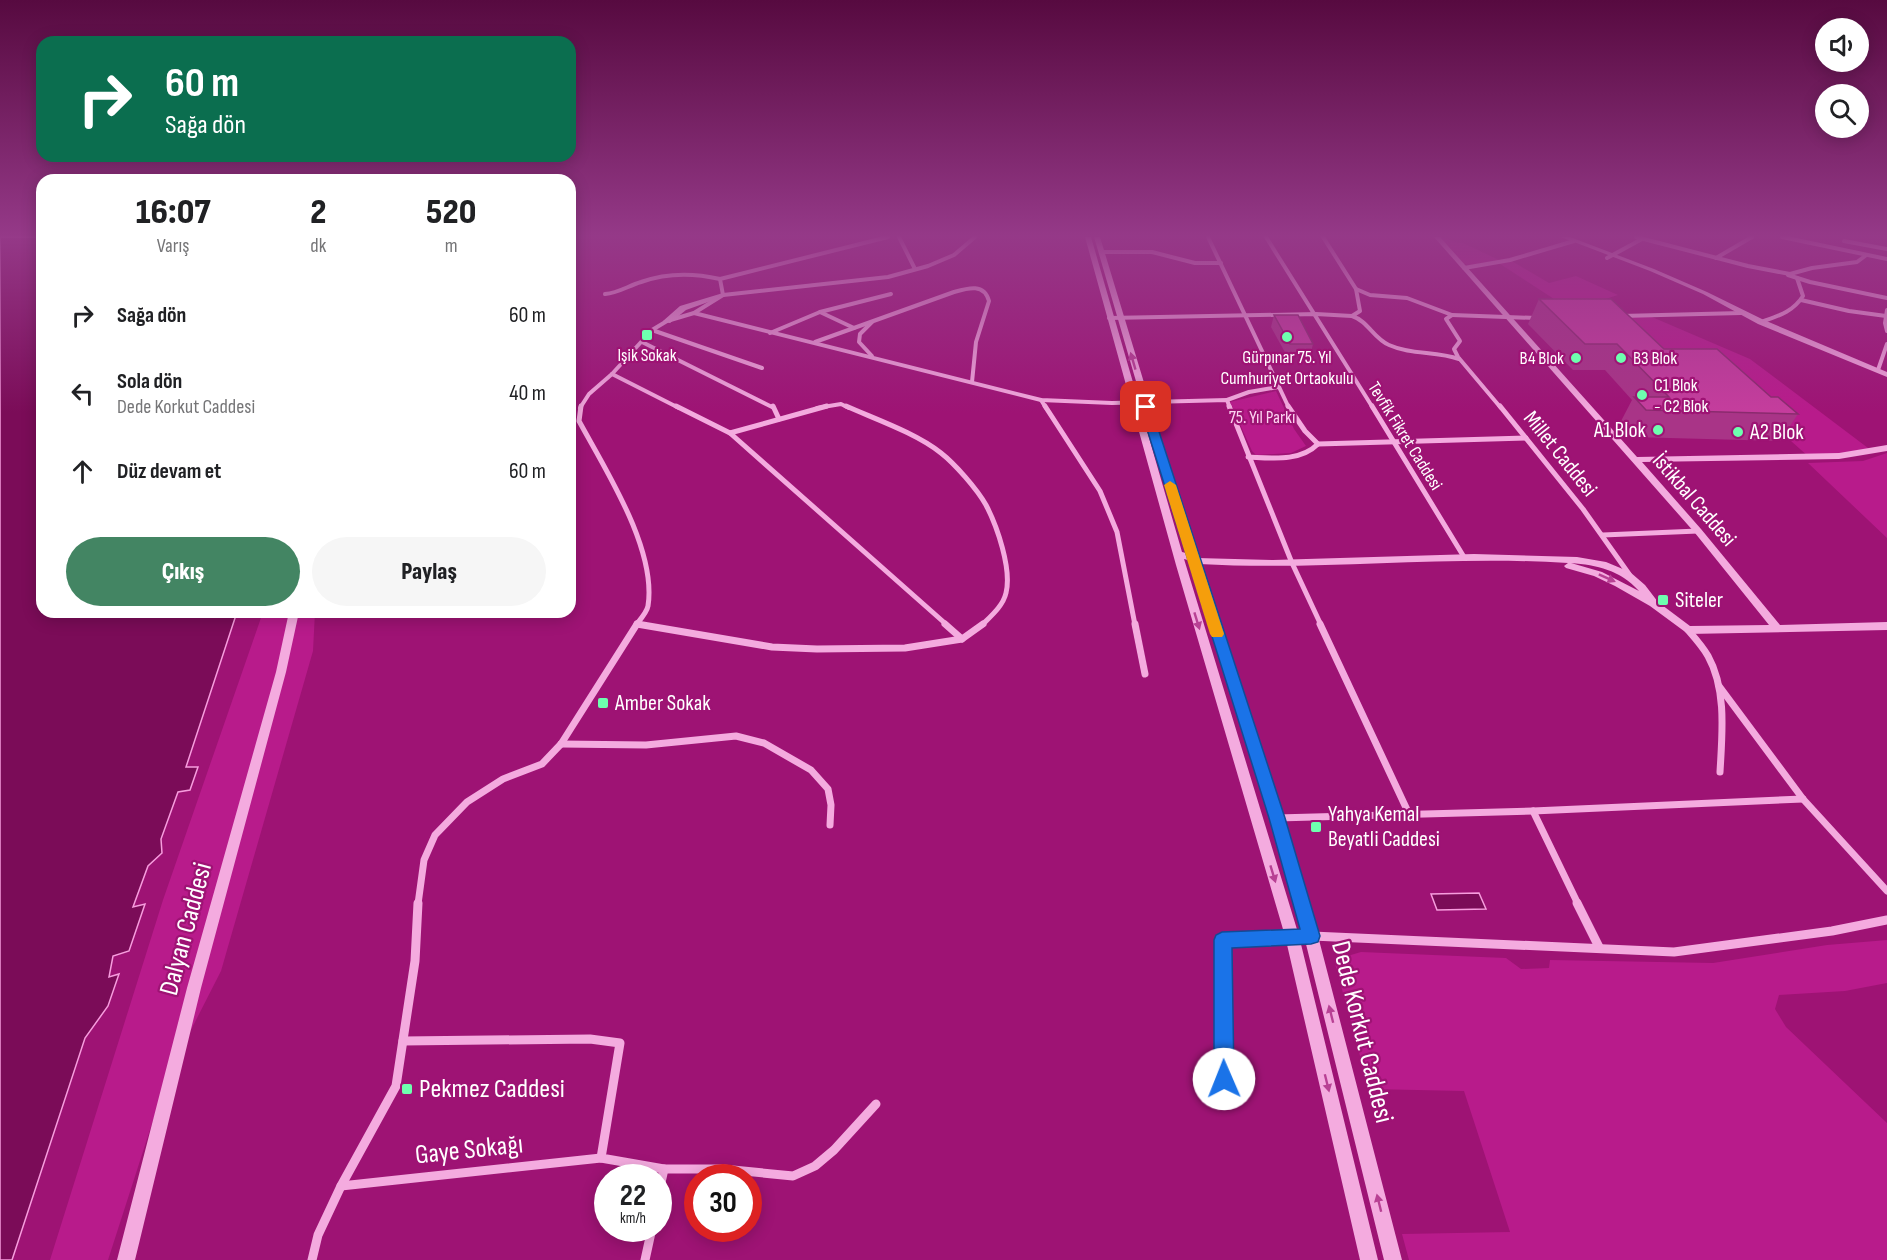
<!DOCTYPE html>
<html lang="tr">
<head>
<meta charset="utf-8">
<style>
	body { margin:0; font-family:"Sofia Sans Condensed",sans-serif; background:#f6f6f6; color:#202124; height:100vh; display:flex; flex-direction:column; font-size:22px; white-space:nowrap }
	* { box-sizing:border-box; margin:0 }
	p { font-size:20px; color:#757577 }
	.icon { flex:none; width:33px; height:33px; fill:none; stroke:currentColor; stroke-width:2; stroke-linecap:round; stroke-linejoin:round }
	.map { position:relative; flex:1; overflow:hidden }
	.side { position:absolute; left:36px; top:174px; width:540px; height:444px; display:flex; flex-direction:column; background:#fff; border-radius:18px; box-shadow:0 3px 15px #0003 }
	.side>* { flex:none }
	.guide { position:absolute; left:36px; top:36px; width:540px; height:126px; border-radius:18px; box-shadow:0 3px 15px #0003; background:#0b6e4f; color:#fff; overflow:hidden }
	.tools { position:absolute; left:1815px; top:18px; display:grid; gap:12px }
	.tools a { display:grid; place-items:center; width:54px; height:54px; border-radius:50%; background:#fff; box-shadow:0 3px 15px #0003; font-size:30px }
	.speed { position:absolute; left:594px; top:1164px; display:flex; gap:12px; font-size:30px; font-weight:700; text-align:center }
	.speed>* { display:grid; place-content:center; width:78px; height:78px; border-radius:50%; background:#fff; box-shadow:0 3px 15px #0003; line-height:1 }
	.speed small { font-size:15px; font-weight:400 }
	.speed .limit { border:9px solid #d22; background:#fff; color:#111 }
	.pin { position:absolute; display:grid; place-items:center; width:51px; height:51px; color:#fff; margin:-26px; border-radius:12px; box-shadow:0 3px 9px #0006 }
	.me { position:absolute; width:66px; margin:-33px; rotate:359deg; stroke-linejoin:round; filter:drop-shadow(0 0 4px #0008) }
	.turn { display:flex; align-items:center; gap:21px; height:126px; padding:0 30px; font-size:27px }
	.turn .icon { width:78px; height:78px; stroke-width:2.5 }
	.turn b { display:block; font-size:42px; line-height:51px }
	.eta { display:flex; justify-content:space-evenly; align-items:center; height:102px; text-align:center }
	.eta b { font-size:36px; font-weight:800; line-height:42px }
	.action { display:flex; gap:12px; margin-top:auto; padding:12px 30px }
	.action a { flex:1; height:69px; border-radius:36px; background:#438563; color:#fff; font-size:24px; font-weight:800; line-height:69px; text-align:center }
	.action a+a { background:#f6f6f6; color:#202124 }
	ul { padding:0; list-style:none }
	li { display:flex; align-items:center; gap:18px; height:78px; padding:0 30px }
	li div { flex:1 }
	li b { display:block; font-size:22px }
	li em { font-style:normal }
	.map>svg:first-child { display:block }
</style>
</head>
<body>
<div class="map">
<svg width="1887" height="1260" viewBox="0 0 1887 1260">
	<rect width="100%" height="100%" fill="#9e1374"/>
	<g fill="#b81b8b">
		<path d="M1437,237C1447,237 1453,243 1463,243L1501,261L1510,260L1549,283L1576,276L1618,295L1599,301L1630,316L1652,317L1750,359L1872,451L1809,457L1748,403L1554,299L1497,262C1457,269 1463,266 1437,237Z"/>
		<polygon points="1276,391 1294,429 1306,446 1291,453 1256,455 1252,451 1230,402"/>
		<polygon points="1887,453 1887,538 1808,463 1863,461"/>
		<polygon points="263,612 315,612 313,651 221,971 167,1077 108,1260 50,1260 163,900"/>
		<polygon points="1887,940 1887,983 1845,991 1779,995 1775,1009 1786,1027 1887,1123 1887,1260 1409,1260 1402,1234 1510,1232 1464,1091 1369,1089 1334,960 1361,952 1506,958 1521,969 1549,968 1550,960 1713,963 1827,945"/>
	</g>
	<g fill="#7b0c58" stroke="#f79dde" stroke-width="1.5">
		<polygon points="0,237 42,237 42,612 237,612 186,767 198,767 190,790 178,792 161,839 162,853 148,866 133,907 145,904 129,951 113,956 109,977 119,974 108,1006 85,1038 12,1260 0,1260"/>
		<polygon points="1479,893 1486,909 1437,910 1431,894"/>
	</g>
	<g fill="none" stroke-linecap="round" stroke-linejoin="round">
		<g stroke="#f4abdf" stroke-width="4">
			<polyline points="899,237 915,269"/>
			<polyline points="1208,237 1289,408"/>
			<polyline points="1266,237 1373,408"/>
			<path d="M1323,237L1356,289L1360,311L1352,316C1368,321 1374,339 1389,345C1411,355 1436,351 1459,359"/>
			<polyline points="1636,237 1748,266 1790,274 1812,268 1857,262 1865,256"/>
			<polyline points="1782,237 1887,259"/>
			<polyline points="1844,241 1887,249"/>
			<polyline points="1101,252 1152,252 1195,263 1221,263"/>
			<polyline points="1607,258 1642,239"/>
			<polyline points="1716,258 1752,237"/>
			<polyline points="1464,268 1510,260 1574,241"/>
			<polyline points="1788,275 1810,282 1887,298"/>
			<polyline points="1356,289 1370,295 1407,298 1452,315 1536,318"/>
			<path d="M605,294C618,293 628,286 641,282C666,273 694,273 720,279"/>
			<polyline points="723,295 720,279 888,237"/>
			<polyline points="1801,300 1849,311 1886,316"/>
			<polyline points="1887,310 1885,323 1887,331"/>
			<polyline points="820,312 854,328"/>
			<polyline points="694,313 1041,400 1112,403 1227,400 1230,408"/>
			<polyline points="1452,315 1446,319 1460,341 1454,349 1458,357 1501,408"/>
			<polyline points="1621,316 1741,313"/>
			<polyline points="1109,318 1316,314 1352,316"/>
			<polyline points="872,322 860,334 859,342 872,356"/>
			<path d="M1761,322C1778,316 1793,312 1803,296L1797,278"/>
			<polyline points="652,330 762,368"/>
			<polyline points="770,333 820,312 891,294"/>
			<polyline points="642,342 774,408"/>
			<path d="M815,342L954,292C968,288 984,283 989,301L976,342L972,382"/>
			<polyline points="1878,370 1887,344"/>
			<polyline points="612,374 679,408"/>
			<polyline points="1041,400 1046,408"/>
			<polyline points="1227,400 1249,392 1278,387"/>
			<polyline points="580,408 589,394 612,374 652,330 667,321 694,313 723,295 888,277 928,266 954,255 975,237"/>
			<polyline points="817,408 841,404 849,408"/>
		</g>
		<g stroke="#f4abdf" stroke-width="5">
			<path d="M581,406L579,421C605,469 657,549 648,606C647,612 640,620 636,625"/>
			<polyline points="676,406 730,433 827,406"/>
			<polyline points="773,406 779,419"/>
			<path d="M846,406C875,419 916,433 941,453C955,464 977,489 986,505C997,526 1012,569 1006,593C1003,606 991,616 982,625"/>
			<polyline points="1045,406 1100,491 1117,532 1135,625"/>
			<polyline points="1229,406 1292,563 1321,625"/>
			<polyline points="1288,406 1305,431 1318,444"/>
			<polyline points="1372,406 1464,557"/>
			<polyline points="1500,406 1583,509 1629,574"/>
			<polyline points="730,433 947,625"/>
			<path d="M1248,457C1272,458 1300,462 1318,444L1526,438"/>
			<polyline points="1603,535 1698,531"/>
			<polyline points="637,624 645,625"/>
		</g>
		<g stroke="#f4abdf" stroke-width="7">
			<polyline points="637,624 772,647 817,649 905,648 962,639 983,624"/>
			<polyline points="945,624 962,639"/>
			<polyline points="1135,624 1145,674"/>
			<polyline points="1320,624 1409,814"/>
			<path d="M1688,630C1695,638 1703,647 1708,656C1727,690 1722,735 1720,772"/>
			<polyline points="1719,686 1803,799 1887,891"/>
			<polyline points="561,744 646,745 736,736 764,743 811,770 828,789 831,805 830,825"/>
			<polyline points="1533,811 1578,904"/>
			<polyline points="1277,818 1533,811 1803,799"/>
			<polyline points="418,904 424,860 435,835 467,802 503,779 542,764 561,744 637,624"/>
		</g>
		<g stroke="#f4abdf" stroke-width="9">
			<polyline points="1577,903 1599,947"/>
			<polyline points="1312,936 1674,952 1832,931 1887,920"/>
			<polyline points="403,1041 590,1039 620,1043 601,1158 664,1169 723,1169 793,1176 815,1166 834,1150 876,1104"/>
			<polyline points="1225,1102 1222,940 1292,936"/>
			<polyline points="341,1186 601,1158"/>
			<polyline points="658,1196 664,1169"/>
			<polyline points="312,1260 318,1235 341,1186 396,1086 415,961 418,903"/>
			<polyline points="645,1260 652,1228"/>
		</g>
		<g fill="#f4abdf" fill-rule="evenodd">
			<path d="M1085,237H1091L1182,552L1186,553L1094,237H1100L1197,558L1273,560L1474,554L1577,557L1606,562L1630,572L1645,585L1658,602L1690,626L1769,625L1695,533L1434,237H1440L1637,457L1839,453L1887,445V451L1839,459L1642,462L1701,529L1780,625L1887,622V630L1688,634L1650,606L1615,586L1594,576L1566,568L1564,566L1568,563C1445,555 1322,571 1199,564L1283,818L1318,936L1402,1260H1384L1304,936L1271,818L1188,560L1184,559L1299,936L1378,1260H1360L1285,936L1176,565ZM1571,563C1597,565 1620,570 1639,591L1602,572Z"/>
			<polygon points="1561,237 1570,237 1654,269 1707,292 1764,320 1887,372 1887,377 1758,324 1703,294 1650,271"/>
			<polygon points="723,293 725,294 725,296 686,310 670,323 663,321 680,306"/>
			<polygon points="289,612 299,612 286,672 201,988 135,1260 117,1260 187,988 276,672"/>
		</g>
	</g>
	<g fill="#a93487">
		<polygon points="1539,299 1664,349 1771,397 1798,414 1780,441 1632,437 1620,423 1632,400 1605,370 1573,370 1528,324"/>
		<polygon points="1274,315 1313,344 1310,356 1287,356 1271,327"/>
	</g>
	<g fill="#c53d9d" stroke="#8a2b6e" stroke-width="1.5">
		<polygon points="1539,299 1611,299 1664,349 1717,349 1771,397 1778,397 1798,414 1646,410 1634,397 1669,397 1617,344 1585,344"/>
		<polygon points="1274,315 1298,315 1313,344 1290,344"/>
	</g>
	<defs><path id="oneway-solid" d="M-6-.8H1V-3.2L6.5 0L1 3.2V.8H-6Z" transform="scale(1.5)"/></defs>
	<g fill="#b84194">
		<use href="#oneway-solid" transform="translate(1133 361) rotate(-106)"/>
		<use href="#oneway-solid" transform="translate(1607 578) rotate(24)"/>
		<use href="#oneway-solid" transform="translate(1197 621) rotate(73)"/>
		<use href="#oneway-solid" transform="translate(1273 874) rotate(73)"/>
		<use href="#oneway-solid" transform="translate(1331 1014) rotate(-104)"/>
		<use href="#oneway-solid" transform="translate(1327 1083) rotate(76)"/>
		<use href="#oneway-solid" transform="translate(1379 1203) rotate(-104)"/>
	</g>
	<linearGradient id="sky" x2="0" y2="1"><stop stop-color="#570a40"/><stop offset="0.57" stop-color="#953988"/><stop offset="1" stop-color="#953988" stop-opacity="0"/></linearGradient>
	<rect width="1887" height="413" fill="url(#sky)"/>
	<polygon fill="#1a73e8" stroke="#114b97" stroke-width="1.5" points="1146,404 1151,407 1285,818 1320,936 1318,942 1311,944 1232,948 1234,1079 1231,1086 1224,1089 1217,1086 1214,1079 1214,940 1216,935 1222,932 1300,929 1269,818 1140,407"/>
	<polygon fill="#f59e0b" points="1170,481 1176,485 1224,634 1222,637 1212,637 1210,634 1164,485"/>
	<g fill="#6effaf" stroke="#9e1374" stroke-width="2">
		<rect x="641" y="329" width="12" height="12" rx="3"/>
		<circle cx="1287" cy="337" r="6"/>
		<circle cx="1576" cy="358" r="6"/>
		<circle cx="1621" cy="358" r="6"/>
		<circle cx="1642" cy="395" r="6"/>
		<circle cx="1658" cy="430" r="6"/>
		<circle cx="1738" cy="432" r="6"/>
		<rect x="1657" y="594" width="12" height="12" rx="3"/>
		<rect x="597" y="697" width="12" height="12" rx="3"/>
		<rect x="1310" y="821" width="12" height="12" rx="3"/>
		<rect x="401" y="1083" width="12" height="12" rx="3"/>
	</g>
	<g text-anchor="middle" dominant-baseline="central" stroke-width="4.5" stroke-linejoin="round" paint-order="stroke">
		<g font-size="18" fill="#fff" stroke="#9e1374">
			<text x="647" y="355">Işik Sokak</text>
			<text x="1287" y="357">Gürpınar 75. Yıl<tspan x="1287" dy="21">Cumhuriyet Ortaokulu</tspan></text>
			<text x="1564" y="358" text-anchor="end">B4 Blok</text>
			<text x="1633" y="358" text-anchor="start">B3 Blok</text>
			<text x="1654" y="385" text-anchor="start">C1 Blok<tspan x="1654" dy="21">- C2 Blok</tspan></text>
		</g>
		<g font-size="18" fill="#fdd3f1" stroke="#9e1374">
			<text x="1262" y="417">75. Yıl Parkı</text>
		</g>
		<g font-size="18" fill="#fff" stroke="#9e1374">
			<text transform="translate(1405 436) rotate(58)">Tevfik Fikret Caddesi</text>
		</g>
		<g font-size="22" fill="#fff" stroke="#9e1374" text-anchor="start">
			<text x="1646" y="430" text-anchor="end">A1 Blok</text>
			<text x="1750" y="432">A2 Blok</text>
			<text x="1675" y="600">Siteler</text>
			<text x="615" y="703">Amber Sokak</text>
			<text x="1328" y="814">Yahya Kemal<tspan x="1328" dy="25">Beyatli Caddesi</tspan></text>
		</g>
		<g font-size="22" fill="#fff" stroke="#9e1374">
			<text transform="translate(1560 454) rotate(51)">Millet Caddesi</text>
			<text transform="translate(1694 500) rotate(49)">İstikbal Caddesi</text>
		</g>
		<g font-size="27" fill="#fff" stroke="#9e1374">
			<text transform="translate(186 929) rotate(-75)">Dalyan Caddesi</text>
			<text transform="translate(1362 1032) rotate(76)">Dede Korkut Caddesi</text>
			<text transform="translate(469 1150) rotate(-6)">Gaye Sokağı</text>
		</g>
		<g font-size="27" fill="#fff" stroke="#9e1374" text-anchor="start">
			<text x="419" y="1089">Pekmez Caddesi</text>
		</g>
	</g>
</svg>
<div class="tools">
<a><svg class="icon" aria-label="sound" viewBox="0 0 24 24"><path d="M4 9h4l5-4v14l-5-4H4zM17 9q2 3 0 6"/></svg></a>
<a><svg class="icon" aria-label="search" viewBox="0 0 24 24"><circle cx="10" cy="10" r="6"/><path d="M15 15l6 6"/></svg></a>
</div>
<div class="speed"><div>22<small>km/h</small></div><div class="limit">30</div></div>
<div class="pin" style="left:1146px;top:407px;background:#d93025"><svg class="icon" aria-label="arrive" viewBox="0 0 24 24"><path d="M6 21V4h12l-3 4 3 4H6"/></svg></div>
<svg class="me" style="left:1224px;top:1079px" viewBox="-20 -20 40 40"><circle r="19" fill="#fff"/><path d="M0-13L10 11 0 6-10 11z" fill="#1a73e8"/></svg>
<div class="guide">
<div class="turn"><svg class="icon" aria-label="right" viewBox="0 0 24 24"><path d="M7 20v-9h11M14 6l5 5-5 5"/></svg><div><b>60 m</b>Sağa dön</div></div>
</div>
<section class="side">
<div class="eta">
<div><b>16:07</b><p>Varış</p></div>
<div><b>2</b><p>dk</p></div>
<div><b>520</b><p>m</p></div>
</div>
<ul>
<li><svg class="icon" aria-label="right" viewBox="0 0 24 24"><path d="M7 20v-9h11M14 6l5 5-5 5"/></svg><div><b>Sağa dön</b></div><em>60 m</em></li>
<li><svg class="icon" aria-label="left" viewBox="0 0 24 24"><path d="M17 20v-9H6M10 6l-5 5 5 5"/></svg><div><b>Sola dön</b><p>Dede Korkut Caddesi</p></div><em>40 m</em></li>
<li><svg class="icon" aria-label="ahead" viewBox="0 0 24 24"><path d="M12 20V5M6 11l6-6 6 6"/></svg><div><b>Düz devam et</b></div><em>60 m</em></li>
</ul>
<div class="action"><a>Çıkış</a><a>Paylaş</a></div>
</section>
</div>
</body>
</html>
